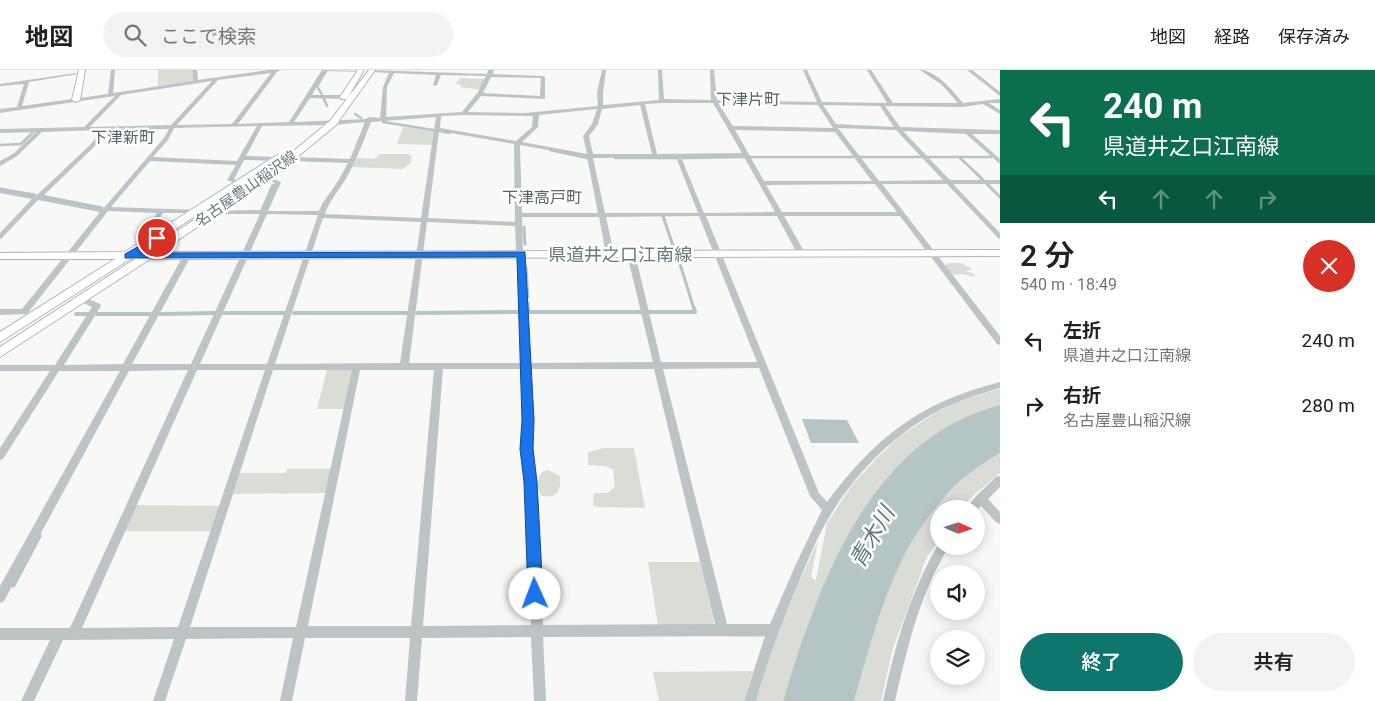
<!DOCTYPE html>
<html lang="ja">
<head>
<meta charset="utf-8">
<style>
	body { margin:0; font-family:Roboto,"Noto Sans JP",sans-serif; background:#f2f2f2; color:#202124; height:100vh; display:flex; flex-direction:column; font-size:19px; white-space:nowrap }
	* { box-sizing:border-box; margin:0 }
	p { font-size:16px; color:#757577 }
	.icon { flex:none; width:28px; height:28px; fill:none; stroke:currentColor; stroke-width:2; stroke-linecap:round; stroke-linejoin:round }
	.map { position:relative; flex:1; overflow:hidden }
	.side { display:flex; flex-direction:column; background:#fff; width:375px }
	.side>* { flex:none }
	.banner { background:#0b6e4f; color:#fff; overflow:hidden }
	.needle { width:32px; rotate:93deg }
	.controls { position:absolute; left:930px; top:430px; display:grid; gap:10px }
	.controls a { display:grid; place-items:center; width:55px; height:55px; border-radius:50%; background:#fff; box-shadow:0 2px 12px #0003; font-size:25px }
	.pin { position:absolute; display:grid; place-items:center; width:42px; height:42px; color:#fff; margin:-21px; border:2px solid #fff; border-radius:50%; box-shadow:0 1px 5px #0007 }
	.me { position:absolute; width:55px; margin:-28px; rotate:358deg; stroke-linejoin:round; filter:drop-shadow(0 0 4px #0008) }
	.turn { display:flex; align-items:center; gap:18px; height:105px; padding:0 20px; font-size:22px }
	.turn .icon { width:65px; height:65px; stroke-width:2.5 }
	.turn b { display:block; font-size:35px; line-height:42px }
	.lanes { display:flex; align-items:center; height:48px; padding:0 20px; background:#0003; justify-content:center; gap:25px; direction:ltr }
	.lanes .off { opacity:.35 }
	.round { display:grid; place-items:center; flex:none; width:52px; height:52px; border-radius:26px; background:#f2f2f2 }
	.overview { display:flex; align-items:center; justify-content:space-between; height:85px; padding:0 20px }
	h1 { font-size:30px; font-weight:600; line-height:38px }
	.cta { display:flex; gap:10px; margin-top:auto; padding:10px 20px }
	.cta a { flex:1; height:58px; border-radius:30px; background:#0f766e; color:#fff; font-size:20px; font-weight:600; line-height:58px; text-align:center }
	.cta a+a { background:#f2f2f2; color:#202124 }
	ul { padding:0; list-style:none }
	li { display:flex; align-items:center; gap:15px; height:65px; padding:0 20px }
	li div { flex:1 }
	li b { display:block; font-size:19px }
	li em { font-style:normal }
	header { display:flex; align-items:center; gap:30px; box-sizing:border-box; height:70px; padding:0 25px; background:#fff; border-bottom:1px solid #e0e0e0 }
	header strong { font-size:24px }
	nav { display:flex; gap:28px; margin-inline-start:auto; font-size:18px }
	.search { width:350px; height:45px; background:#f2f2f2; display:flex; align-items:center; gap:12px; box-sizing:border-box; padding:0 18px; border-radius:28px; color:#757577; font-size:19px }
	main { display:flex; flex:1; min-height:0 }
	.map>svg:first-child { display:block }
</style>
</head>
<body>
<header>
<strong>地図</strong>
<div class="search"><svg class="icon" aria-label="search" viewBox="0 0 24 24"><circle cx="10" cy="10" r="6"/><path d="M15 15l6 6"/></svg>ここで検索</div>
<nav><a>地図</a><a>経路</a><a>保存済み</a></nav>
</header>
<main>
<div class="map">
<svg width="1000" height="631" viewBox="0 0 1000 631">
	<rect width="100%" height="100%" fill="#f8f8f6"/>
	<g fill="#daddd5">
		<polygon points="158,0 193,0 194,11 158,16"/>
		<polygon points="460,8 486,9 481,20 460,17 461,15 455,14"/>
		<polygon points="403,57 433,61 434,62 432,75 397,74"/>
		<polygon points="379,84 408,84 412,87 410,94 402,99 352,97 356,88 375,89"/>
		<polygon points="948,193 961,193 972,199 966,201 974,204 975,207 962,204 953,205 945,196"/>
		<polygon points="327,299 351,299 353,301 345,339 317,339"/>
		<path d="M1000,319V335C868,369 819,515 783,631H756C772,575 793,523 818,471L811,507L816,510L827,453L852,415L876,389L900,366L935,343L961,330Z"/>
		<polygon points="604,378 634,378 645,438 598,437 593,435 594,423 607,423 615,417 613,400 606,396 588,395 588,382"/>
		<path d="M1000,383V403L968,430L962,439H939V470L927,487L893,578L881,631H854C868,582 882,529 905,484C916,462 933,440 949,422C963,406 982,394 1000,383Z"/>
		<polygon points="287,399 332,399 326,423 233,424 240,403 286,403"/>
		<path d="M548,400L560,406C561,419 558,429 542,426C536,418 536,410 542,402Z"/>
		<polygon points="136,435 220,436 211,461 124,461"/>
		<polygon points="648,492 700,492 714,552 711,556 658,556"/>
		<polygon points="753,601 744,631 659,631 653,602"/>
	</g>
	<g fill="#b5c5c6">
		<path d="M1000,335V383C982,394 963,406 949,422C933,440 916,462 905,484C882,529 868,582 854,631H783C818,516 868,369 1000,335Z"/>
		<polygon points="802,349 847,350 859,373 811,373"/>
	</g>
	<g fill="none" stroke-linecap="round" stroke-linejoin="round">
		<g stroke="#b5c5c6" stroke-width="2.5">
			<polyline points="492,0 492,4"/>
			<polyline points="322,25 317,16 326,1"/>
			<polyline points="323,27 327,36"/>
			<polyline points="355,44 361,48"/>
			<polyline points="383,52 433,60"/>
			<polyline points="440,61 450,63"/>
			<polyline points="0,75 21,74 33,62"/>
			<polyline points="550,80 587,88"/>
			<polyline points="751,87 853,87"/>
			<polyline points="860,87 921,87"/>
			<polyline points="927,87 991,87"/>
			<polyline points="959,87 978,105"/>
			<polyline points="615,88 676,88"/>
			<polyline points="683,88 744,87"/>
		</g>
		<g stroke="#b5c5c6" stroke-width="3">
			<polyline points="977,104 983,110"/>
			<polyline points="987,114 1000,127"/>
			<polyline points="0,119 35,125"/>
			<polyline points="41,126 102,138"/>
			<polyline points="262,140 273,115"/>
			<polyline points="663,146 673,176"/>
			<polyline points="524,157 525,174"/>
			<polyline points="680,194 694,239"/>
			<polyline points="526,197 528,227"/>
			<polyline points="528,233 528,239"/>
		</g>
		<g stroke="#b5c5c6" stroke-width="4">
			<polyline points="528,238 528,242 641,242"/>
			<polyline points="649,242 695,242 694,238"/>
			<polyline points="223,243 285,243"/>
			<polyline points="294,243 408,243"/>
			<polyline points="417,243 520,242"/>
			<polyline points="76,244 89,244"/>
			<polyline points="97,244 151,244"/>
			<polyline points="159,244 215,243"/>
		</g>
		<polyline stroke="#b5c5c6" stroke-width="5" points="13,515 39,466"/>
		<defs>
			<g id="secondary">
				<polygon points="79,0 85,0 80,30 76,32 72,30"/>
				<polygon points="358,0 364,0 347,29 341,29 340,27"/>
				<polygon points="369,0 375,0 336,55 274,106 160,182 1000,180 1000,186 150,189 0,287 0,277 135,189 130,189 0,272 0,262 115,189 0,189 0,183 125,182 277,85 283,85 283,89 140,182 145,182 268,102 330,51"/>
			</g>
		</defs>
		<use href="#secondary" stroke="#b0b8ba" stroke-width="2"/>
		<g fill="#bdc4c5" fill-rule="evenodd">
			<path d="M111,0H115L113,23L193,11V0H197L198,10L269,0H281L277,2L238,54L289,52L322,0L363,1L361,2L326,1L312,25H344L347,27L344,29L310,28L294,52L366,49L369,47L380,48L383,17L389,3L371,2H369V0L487,4L488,0H492L491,4L543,6L545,7V29L481,26L468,42L524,43L598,36L597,23L602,0H606L603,23V35L659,30L658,0H662L664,29L711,30L710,0H714L717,30L817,32L803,0H807L822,32L887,33L867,0H871L893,33H958L942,15L920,0C936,0 953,21 963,33L1000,29V33H989L1000,40V44L983,34L962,37L885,36L900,57L1000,60V64H972L1000,89V94L966,64L903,61L950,110H1000V114H953L1000,163V169L998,168L947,114H882L1000,266V275L997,274L900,146H784L805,183L801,185L797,183L777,146H706L819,423L827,432C875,367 921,332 1000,312V318C984,323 968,327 953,334C903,355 859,398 831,444C818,465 809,488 800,509C783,549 768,589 756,631H744L765,566L543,567L546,631H534L531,567L422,568L417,631H405L410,568H305L292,631H280L293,568L186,569L165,631H153L174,569L63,570L34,631H21L50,570H0V558H70L188,300L129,301L4,531L0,533V516L120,301H59L3,389L0,390V378L50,301H0V295H55L92,237L79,231L78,229L82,226L100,234L101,236L64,295L123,294L183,186L187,184L191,186L132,294H191L260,144H215L213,143V141L262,140L275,113L265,109L264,108L267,106L281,112L268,141H319L322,134L338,111L348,93L291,91L288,89L291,87L350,89L365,52L333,55L262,56L246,86L278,87L281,89L278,91L244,90L234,109L244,113L245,114L242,116L227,110L236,95L150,91L111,137L199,140L201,141V143H163L144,170L142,171L139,169L157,143L108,141L27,244L0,245V239H22L100,142L38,130L2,168L0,169V163L32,129L0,123V119L36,126L90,75L102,60L42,62L17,86L0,96V91L13,84L36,62L0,63V59L84,57L115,26L0,43V39L17,37L24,14L0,16V14L76,3L78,4L29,12L22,36L108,24ZM271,3L232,54L177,55L218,10ZM394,3L436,5L433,15L435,16L437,15L441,5L486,6L478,22L462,42L386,47L387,17ZM491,7L541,8L540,26L483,23ZM212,11L171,55L90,57L121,25ZM662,33H713L742,83L657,84L645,34ZM718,33L818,35L833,58L733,56ZM640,35L652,84H593L589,66L598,54L602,39ZM823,35L880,36L894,57L836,54ZM597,39L592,54L583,66L587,84L522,72L538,57L539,45ZM464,45L533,46L532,57L516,71L440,58L441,46ZM436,47L421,148L325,144C329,131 338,122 345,110C356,92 363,72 371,52ZM257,56L237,91L153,87L168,70L174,58ZM838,58L896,60L943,110L879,111ZM169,59L164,68L103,139L42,127L94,77L108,60ZM735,60L835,62L872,111H764ZM439,61L514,74L515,152L428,148ZM520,75L587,87L598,143H522ZM676,87L698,143H605L593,88ZM681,87H744L775,142L704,143ZM875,114L897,142H782L766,115ZM267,144L318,145L267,294H200ZM699,146L757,292H661L635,184L631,182L627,184L653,292L530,293L525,185L523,183L522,147H599L606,184L610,186L614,184L606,147ZM323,148L421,152L400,293L275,294ZM427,152L515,156L521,293H409ZM759,298L810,426L822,440L796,494L770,554H727L663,299ZM443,299H522L523,350L522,379L526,412L531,555L423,556ZM530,299H654L715,554L543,555L536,412L532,379L533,350ZM197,300H265L178,557L82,558ZM273,300H352L296,557H190ZM360,300H434L411,556H308Z"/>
			<polygon points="967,0 972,0 1000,22 1000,26"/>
			<polygon points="1000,406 1000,417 988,429 1000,442 1000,454 996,452 981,436 976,441 976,439 966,439 977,425 996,407"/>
			<path d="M939,473V476H948C943,489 934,501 929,515C913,552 904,592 895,631H883C895,576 910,522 939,473Z"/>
		</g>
		<use href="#secondary" fill="#fff" fill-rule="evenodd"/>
	</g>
	<polygon fill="#1a73e8" stroke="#114b97" points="157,166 161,168 160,170 140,183 525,182 534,350 533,379 537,412 543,524 540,529 535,532 530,529 528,524 524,412 520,379 522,350 517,187 125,188 125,184"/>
	<g text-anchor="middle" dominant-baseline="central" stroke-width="5" stroke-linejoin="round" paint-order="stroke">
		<g font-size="15" fill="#657a7f" stroke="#fff">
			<text transform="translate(246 119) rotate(-35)">名古屋豊山稲沢線</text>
		</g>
		<g font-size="16" fill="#57666b" stroke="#fff">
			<text x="748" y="29">下津片町</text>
			<text x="123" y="67">下津新町</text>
			<text x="542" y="127">下津高戸町</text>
		</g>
		<g font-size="18" fill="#657a7f" stroke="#fff">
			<text x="620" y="184">県道井之口江南線</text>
		</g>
		<g font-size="22" font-style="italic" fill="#607879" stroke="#fff">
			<text transform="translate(872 467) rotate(-60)">青木川</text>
		</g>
	</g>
</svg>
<div class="controls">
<a><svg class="needle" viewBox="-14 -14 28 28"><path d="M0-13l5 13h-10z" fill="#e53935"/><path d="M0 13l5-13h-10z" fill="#757577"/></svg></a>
<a><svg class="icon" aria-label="sound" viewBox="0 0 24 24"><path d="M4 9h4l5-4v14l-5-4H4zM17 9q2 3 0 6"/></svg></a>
<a><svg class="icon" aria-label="layers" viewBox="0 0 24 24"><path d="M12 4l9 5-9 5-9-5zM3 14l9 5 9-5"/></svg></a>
</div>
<div class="pin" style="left:157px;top:168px;background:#d93025"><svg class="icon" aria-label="arrive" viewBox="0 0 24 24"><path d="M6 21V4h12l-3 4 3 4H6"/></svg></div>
<svg class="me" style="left:535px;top:524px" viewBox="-20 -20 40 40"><circle r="19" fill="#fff"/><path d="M0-13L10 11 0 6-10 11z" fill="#1a73e8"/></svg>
</div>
<section class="side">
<div class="banner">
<div class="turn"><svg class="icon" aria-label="left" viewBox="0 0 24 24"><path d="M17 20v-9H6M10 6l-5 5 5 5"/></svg><div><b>240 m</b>県道井之口江南線</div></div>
<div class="lanes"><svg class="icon" aria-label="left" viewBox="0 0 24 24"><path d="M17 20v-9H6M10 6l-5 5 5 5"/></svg><svg class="icon off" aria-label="ahead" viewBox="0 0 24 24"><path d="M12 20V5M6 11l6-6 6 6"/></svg><svg class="icon off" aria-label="ahead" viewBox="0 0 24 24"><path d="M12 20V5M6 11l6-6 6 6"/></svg><svg class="icon off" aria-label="right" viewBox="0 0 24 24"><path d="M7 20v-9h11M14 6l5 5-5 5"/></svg></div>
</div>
<div class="overview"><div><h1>2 分</h1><p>540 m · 18:49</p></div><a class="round" style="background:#d93025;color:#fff"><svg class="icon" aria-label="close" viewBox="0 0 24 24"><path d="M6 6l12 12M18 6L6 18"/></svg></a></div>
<ul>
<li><svg class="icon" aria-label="left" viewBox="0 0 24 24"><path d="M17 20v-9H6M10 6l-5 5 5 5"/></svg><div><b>左折</b><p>県道井之口江南線</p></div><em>240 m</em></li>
<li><svg class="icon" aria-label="right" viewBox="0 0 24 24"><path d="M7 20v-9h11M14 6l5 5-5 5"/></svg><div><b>右折</b><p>名古屋豊山稲沢線</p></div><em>280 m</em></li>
</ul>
<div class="cta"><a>終了</a><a>共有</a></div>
</section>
</main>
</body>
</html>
